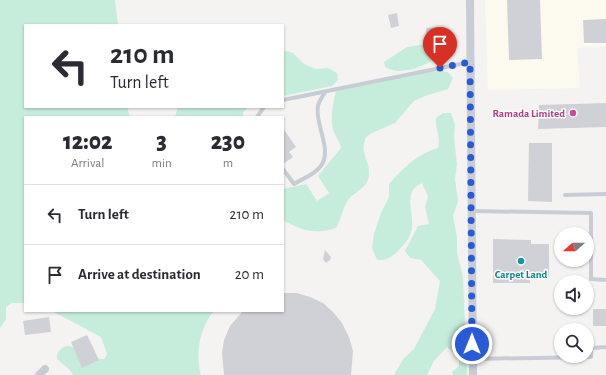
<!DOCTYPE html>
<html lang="en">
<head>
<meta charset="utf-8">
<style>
	body { margin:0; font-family:"Alegreya Sans",sans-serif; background:#f7f7f7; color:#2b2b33; height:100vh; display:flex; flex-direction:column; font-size:15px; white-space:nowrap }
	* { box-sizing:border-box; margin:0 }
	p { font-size:13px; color:#7c7c81 }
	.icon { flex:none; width:22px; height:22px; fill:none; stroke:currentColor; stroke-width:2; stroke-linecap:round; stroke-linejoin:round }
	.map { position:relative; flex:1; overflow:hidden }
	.sheet { position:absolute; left:24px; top:116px; width:260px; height:196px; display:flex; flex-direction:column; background:#fff; border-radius:0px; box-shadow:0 1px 3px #0004 }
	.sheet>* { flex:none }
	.hud { position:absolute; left:24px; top:24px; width:260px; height:84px; border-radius:0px; box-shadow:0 1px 3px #0004; background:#fff; color:#2b2b33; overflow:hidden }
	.needle { width:26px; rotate:250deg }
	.tools { position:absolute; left:554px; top:227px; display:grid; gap:8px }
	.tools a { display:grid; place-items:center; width:40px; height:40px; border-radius:50%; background:#fff; box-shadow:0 1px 3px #0004; font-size:20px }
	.pin { position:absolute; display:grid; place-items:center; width:34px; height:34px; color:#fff; margin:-41px -17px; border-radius:50% 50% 50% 0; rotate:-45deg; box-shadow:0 0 4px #0007 }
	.pin .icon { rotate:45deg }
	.me { position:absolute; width:44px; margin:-22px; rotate:0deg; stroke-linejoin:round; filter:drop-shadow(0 0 3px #0008) }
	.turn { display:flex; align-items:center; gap:14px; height:84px; padding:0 20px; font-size:18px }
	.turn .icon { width:52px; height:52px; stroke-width:2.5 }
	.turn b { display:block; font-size:28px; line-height:34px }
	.eta { display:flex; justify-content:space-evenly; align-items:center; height:68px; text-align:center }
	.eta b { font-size:24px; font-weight:800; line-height:28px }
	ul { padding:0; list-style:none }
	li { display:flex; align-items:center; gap:12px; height:60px; padding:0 20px; border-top:1px solid #e1e1e2 }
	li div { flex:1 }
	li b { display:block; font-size:15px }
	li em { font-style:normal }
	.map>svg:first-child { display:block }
</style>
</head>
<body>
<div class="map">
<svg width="606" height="375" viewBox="0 0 606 375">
	<rect width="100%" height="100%" fill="#f4f3f2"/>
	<polygon fill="#fcfaef" points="485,0 606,0 606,46 577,48 580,88 488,90"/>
	<g fill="#c6eddb">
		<polygon points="0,0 115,0 118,25 25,25 25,107 127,107 130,117 25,117 25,303 12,303 6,307 6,319 0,328"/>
		<path d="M426,44L443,49V55C427,64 402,78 385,67L384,62L407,47Z"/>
		<polygon points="283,50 293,53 304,64 315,69 328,68 337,73 338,80 332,86 283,96"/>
		<path d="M438,70L448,72L453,78L448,89L425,96L414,101L395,123L372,133L366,137C359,153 370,160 369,174C369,189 353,191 347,202C342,210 341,220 336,228C317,235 299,230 283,220V189L306,184L317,201L329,193L318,176L341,148C340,141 335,136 333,130C330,118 333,103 336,91Z"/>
		<polygon points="178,107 249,107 243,112 243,117 175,117"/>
		<path d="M443,113H451L455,125L454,138L457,164L455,179L458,201L453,216L457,237V253L463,277L467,375H453L452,372L459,366V357L447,347L434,361L427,375H394L404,358L414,349L435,309L440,281L421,260L410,258L405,251L418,226L429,224L425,207L428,196L422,183C402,192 414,211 412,227C411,237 405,244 398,251C392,257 386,261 377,260L372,248L374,234L381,213L389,197V184C403,168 417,154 438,148C441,134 435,131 436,118Z"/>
		<path d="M52,311H214C200,327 195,354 201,375H73L69,369L57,359C57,355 57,353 60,350C69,339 83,353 90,359H104L107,354L101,337Z"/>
	</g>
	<g fill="#d0d1d6">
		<polygon points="507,0 540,0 542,59 509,60"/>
		<polygon points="397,13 399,26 391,28 388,15"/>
		<polygon points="606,19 606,43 584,43 583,20"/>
		<polygon points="442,27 445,28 446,37 427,38 426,28"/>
		<polygon points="606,103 606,127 538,129 539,105"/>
		<polygon points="283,128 296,147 289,152 293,157 283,164"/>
		<polygon points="529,143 552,143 552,202 528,201"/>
		<polygon points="493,239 531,240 531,244 549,244 549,278 530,278 530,283 493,283"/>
		<polygon points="325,250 331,257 330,260 326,263 323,259"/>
		<polygon points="283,293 297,293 310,297 323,303 333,312 342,323 349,337 353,351 351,375 224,375 222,353 224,340 230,326 243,311 283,311"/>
		<rect x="593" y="309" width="13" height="17"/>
		<polygon points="49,317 51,332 25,335 23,321"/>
		<polygon points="87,335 99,360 82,368 71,342"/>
	</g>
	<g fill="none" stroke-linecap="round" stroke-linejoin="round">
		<g stroke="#c7ccd5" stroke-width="4">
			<polyline points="283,100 470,62"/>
			<polyline points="257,117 264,107"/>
			<path d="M283,169L294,184C302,179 314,175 320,167C334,151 314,124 318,106C319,101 323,96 325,92"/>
			<polyline points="565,195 606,194"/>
			<polyline points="471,211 591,213 591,279 606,280"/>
			<polyline points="472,359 591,357 591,348 606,347"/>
		</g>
		<g stroke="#c7ccd5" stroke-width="8">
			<polyline points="470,0 473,375"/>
			<polyline points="39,375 45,369"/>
		</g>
	</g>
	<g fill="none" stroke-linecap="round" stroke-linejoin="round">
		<polyline stroke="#295ad8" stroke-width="7" stroke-dasharray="0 12.6" points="440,68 470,62 472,344"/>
	</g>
	<circle fill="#d1479c" stroke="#fff" stroke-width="1.5" cx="573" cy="113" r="4"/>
	<circle fill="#0f9aa8" stroke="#fff" stroke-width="1.5" cx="521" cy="261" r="4"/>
	<g text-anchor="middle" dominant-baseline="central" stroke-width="3" stroke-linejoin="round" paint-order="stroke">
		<g font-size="11" font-weight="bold" fill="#b23c85" stroke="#fff" text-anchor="end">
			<text x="565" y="113">Ramada Limited</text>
		</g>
		<g font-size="11" font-weight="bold" fill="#0d838f" stroke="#fff">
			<text x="521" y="274">Carpet Land</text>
		</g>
	</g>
</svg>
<div class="tools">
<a><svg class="needle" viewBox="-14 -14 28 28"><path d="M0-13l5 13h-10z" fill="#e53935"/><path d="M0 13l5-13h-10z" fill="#7c7c81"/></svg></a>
<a><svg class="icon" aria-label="sound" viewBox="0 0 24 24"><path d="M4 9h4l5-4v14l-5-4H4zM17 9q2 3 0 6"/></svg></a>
<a><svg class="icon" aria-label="search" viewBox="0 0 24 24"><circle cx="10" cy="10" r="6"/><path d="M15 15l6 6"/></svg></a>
</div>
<div class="pin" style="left:440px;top:68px;background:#d93025"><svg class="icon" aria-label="arrive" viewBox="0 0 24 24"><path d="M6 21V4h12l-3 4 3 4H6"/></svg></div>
<svg class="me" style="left:472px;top:344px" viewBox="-20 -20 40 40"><circle r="17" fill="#295ad8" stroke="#fff" stroke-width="3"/><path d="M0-11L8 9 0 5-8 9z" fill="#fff"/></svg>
<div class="hud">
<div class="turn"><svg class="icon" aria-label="left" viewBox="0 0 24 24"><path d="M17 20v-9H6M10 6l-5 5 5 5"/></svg><div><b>210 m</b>Turn left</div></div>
</div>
<section class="sheet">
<div class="eta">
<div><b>12:02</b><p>Arrival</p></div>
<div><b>3</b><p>min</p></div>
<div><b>230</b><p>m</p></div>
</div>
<ul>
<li><svg class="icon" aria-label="left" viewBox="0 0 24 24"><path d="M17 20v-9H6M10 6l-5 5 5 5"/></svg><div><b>Turn left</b></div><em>210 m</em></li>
<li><svg class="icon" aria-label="arrive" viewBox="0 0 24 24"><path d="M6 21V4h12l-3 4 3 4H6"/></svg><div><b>Arrive at destination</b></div><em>20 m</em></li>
</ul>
</section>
</div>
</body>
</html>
